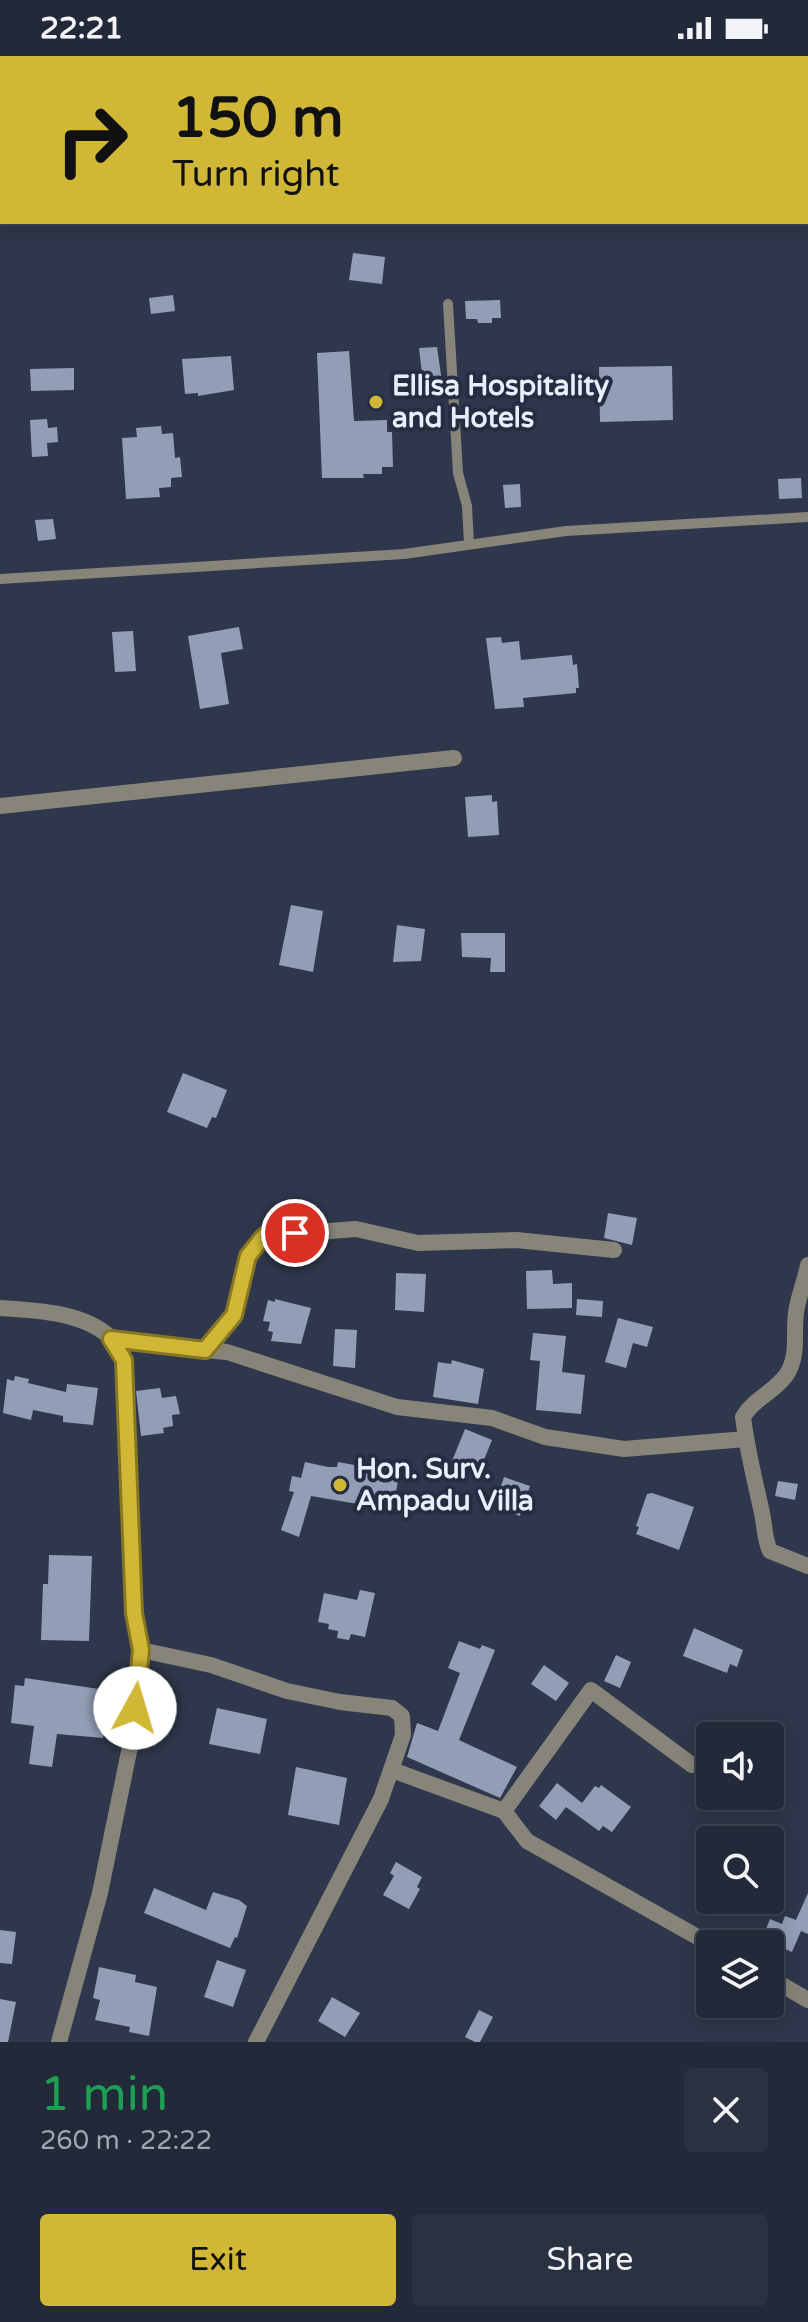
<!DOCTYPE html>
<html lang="en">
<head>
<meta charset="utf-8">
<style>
	body { margin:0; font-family:"Varela Round",sans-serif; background:#2a3140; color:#f1f3f6; height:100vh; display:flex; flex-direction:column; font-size:30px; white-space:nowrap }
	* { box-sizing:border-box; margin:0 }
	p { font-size:26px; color:#a2a6ae }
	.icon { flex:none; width:44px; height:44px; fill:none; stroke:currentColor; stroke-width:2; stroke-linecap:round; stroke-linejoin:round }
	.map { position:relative; height:1986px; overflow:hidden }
	.details { display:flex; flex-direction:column; background:#222938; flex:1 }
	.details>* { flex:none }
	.hud { position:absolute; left:0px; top:0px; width:808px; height:168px; box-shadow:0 4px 20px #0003,0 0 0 2px #3f4553; background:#d0b736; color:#111; overflow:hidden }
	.controls { position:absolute; left:696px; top:1666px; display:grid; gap:16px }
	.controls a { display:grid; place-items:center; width:88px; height:88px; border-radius:8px; background:#222938; box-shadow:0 4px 20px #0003,0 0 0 2px #3f4553; font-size:40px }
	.pin { position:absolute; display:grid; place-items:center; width:68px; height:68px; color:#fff; margin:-34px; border:4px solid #fff; border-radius:50%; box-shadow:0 2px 8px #0007 }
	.me { position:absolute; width:88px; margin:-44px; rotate:6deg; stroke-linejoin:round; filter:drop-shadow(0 0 6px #0008) }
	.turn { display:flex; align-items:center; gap:28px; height:168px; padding:0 40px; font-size:36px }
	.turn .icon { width:104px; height:104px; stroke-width:2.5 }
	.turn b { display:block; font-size:56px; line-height:68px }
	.round { display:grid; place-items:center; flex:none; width:84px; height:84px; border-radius:8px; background:#2a3140 }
	.summary { display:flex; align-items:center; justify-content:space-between; height:136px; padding:0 40px }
	h1 { font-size:48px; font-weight:600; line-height:60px; color:#1e9e55 }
	.button { display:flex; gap:16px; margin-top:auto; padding:16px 40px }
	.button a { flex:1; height:92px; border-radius:8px; background:#d0b736; color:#111; font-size:32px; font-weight:600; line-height:92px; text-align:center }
	.button a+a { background:#2a3140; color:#f1f3f6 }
	.status { display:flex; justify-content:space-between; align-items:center; height:56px; padding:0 40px; background:#222938; direction:ltr }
	.status svg { height:22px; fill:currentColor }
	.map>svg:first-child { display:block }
</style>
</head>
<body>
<div class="status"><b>22:21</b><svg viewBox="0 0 49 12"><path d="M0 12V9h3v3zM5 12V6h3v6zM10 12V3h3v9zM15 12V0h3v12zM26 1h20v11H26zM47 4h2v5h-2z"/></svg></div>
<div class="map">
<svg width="808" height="1986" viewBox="0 0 808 1986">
	<rect width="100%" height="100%" fill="#2e374b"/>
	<polygon fill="#0a205d" stroke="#4d5e8c" stroke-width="2" points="0,0 808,0 808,23 806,2 2,2 0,163"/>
	<g fill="#939eb6">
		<polygon points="353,197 385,201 382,228 349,224"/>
		<polygon points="173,239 175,255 151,258 149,242"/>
		<polygon points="500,244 501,262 492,262 492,267 478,267 477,263 466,263 465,245"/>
		<polygon points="437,291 443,333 424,335 419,292"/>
		<polygon points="349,295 354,365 387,364 387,376 392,376 393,411 382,411 382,418 363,418 364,422 322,422 317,297"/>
		<polygon points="231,300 234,334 198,340 198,337 185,338 182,303"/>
		<polygon points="672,310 673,364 600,366 599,311"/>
		<polygon points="74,312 74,334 31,335 30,313"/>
		<polygon points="47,363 48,372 57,371 58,386 47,387 48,400 32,401 30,364"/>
		<polygon points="161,370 162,378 173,377 175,402 180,401 182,421 171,422 171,431 159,432 160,441 126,443 122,382 137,381 136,372"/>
		<polygon points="801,422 802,442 779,443 778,423"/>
		<polygon points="520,428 521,451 505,452 503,429"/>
		<polygon points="53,463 56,483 38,485 35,464"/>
		<polygon points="239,571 243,593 221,597 229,648 200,653 188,580"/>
		<polygon points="133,575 136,615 115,616 112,576"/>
		<polygon points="501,581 502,587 519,585 521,604 572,599 573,609 577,608 579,632 576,632 576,637 523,642 524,651 495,653 486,582"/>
		<polygon points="492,739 492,746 497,745 499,779 468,781 465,741"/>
		<polygon points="291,849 323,855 313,916 279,909"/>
		<polygon points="397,869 425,873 421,905 393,906"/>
		<polygon points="461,877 505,877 505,916 490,916 491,902 462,901"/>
		<polygon points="183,1017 227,1034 216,1062 212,1061 207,1072 167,1056"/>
		<polygon points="608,1157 637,1162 632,1189 604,1182"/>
		<polygon points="552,1214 553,1228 572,1227 572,1252 527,1253 526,1215"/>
		<polygon points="396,1217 426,1218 424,1256 395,1254"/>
		<polygon points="275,1243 311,1252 301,1288 271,1285 273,1276 268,1275 270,1266 263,1265 268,1244 275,1246"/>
		<polygon points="577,1243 603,1245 602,1261 576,1259"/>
		<polygon points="618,1262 653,1271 647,1291 633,1287 626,1312 605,1306"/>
		<polygon points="335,1273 357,1274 355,1312 333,1310"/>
		<polygon points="533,1277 566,1280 562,1316 585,1319 581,1358 536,1354 540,1305 530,1304"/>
		<polygon points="452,1304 484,1313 478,1348 433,1341 438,1306 451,1308"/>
		<polygon points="15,1320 29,1323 28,1327 66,1336 67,1328 98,1332 93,1369 63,1366 63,1360 33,1354 31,1364 3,1357 7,1323 14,1325"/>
		<polygon points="160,1332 162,1342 176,1340 180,1358 172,1359 173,1370 163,1372 164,1377 141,1380 136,1335"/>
		<polygon points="465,1373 492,1384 479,1416 452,1405"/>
		<polygon points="305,1406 328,1411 337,1411 338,1406 360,1410 361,1406 400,1413 393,1454 311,1440 299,1481 281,1474 294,1436 289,1435 292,1420 301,1422"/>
		<polygon points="504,1421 530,1430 520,1460 494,1451"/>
		<polygon points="778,1425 798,1428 795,1444 775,1440"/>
		<polygon points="652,1437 694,1451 679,1494 636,1478 639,1471 636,1470 647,1438"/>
		<polygon points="49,1499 92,1500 89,1585 41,1584 43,1528 48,1528"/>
		<polygon points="360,1534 375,1537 365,1581 351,1578 349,1584 337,1582 338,1575 328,1573 329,1568 318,1566 324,1537 357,1544"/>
		<polygon points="694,1572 743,1594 737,1611 730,1608 727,1617 683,1600"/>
		<polygon points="459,1585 480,1593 482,1589 495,1594 459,1684 517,1711 500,1742 407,1701 417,1667 438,1675 460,1617 448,1612"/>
		<polygon points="616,1599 631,1606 620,1632 604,1625"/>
		<polygon points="544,1609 569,1627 556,1645 531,1628"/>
		<polygon points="25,1622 99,1633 98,1637 107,1638 103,1682 57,1678 52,1711 29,1708 34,1670 11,1667 15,1629 24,1630"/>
		<polygon points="217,1652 267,1663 260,1698 209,1688"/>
		<polygon points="296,1711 347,1722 339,1769 288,1759"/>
		<polygon points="557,1727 582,1747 595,1730 599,1732 601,1729 631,1751 612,1776 603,1770 599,1775 566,1751 556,1764 539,1750"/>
		<polygon points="396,1806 422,1821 417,1831 420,1833 409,1853 383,1839 394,1820 390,1817"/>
		<polygon points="154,1832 206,1854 213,1836 239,1844 247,1850 237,1882 235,1881 230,1892 144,1857"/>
		<polygon points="808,1837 808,1878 801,1875 792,1896 762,1883 770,1863 782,1868 785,1860 796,1864"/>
		<polygon points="0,1874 16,1876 12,1908 0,1907"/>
		<polygon points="217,1904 246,1914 233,1951 204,1941"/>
		<polygon points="99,1911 136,1919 135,1926 157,1931 149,1980 129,1976 130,1971 95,1964 100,1944 93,1942"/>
		<polygon points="332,1941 360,1957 345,1981 318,1965"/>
		<polygon points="0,1943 16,1946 8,1986 0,1986"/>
		<polygon points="479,1954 493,1961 480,1986 475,1986 465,1981"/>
	</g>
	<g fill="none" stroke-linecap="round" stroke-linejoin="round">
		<g stroke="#87857a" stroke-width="10">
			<polyline points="448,248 458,417 467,450 469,488"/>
			<polyline points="0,523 404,498 566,475 808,461"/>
		</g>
		<g stroke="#87857a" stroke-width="16">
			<polyline points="0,750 454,702"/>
			<path d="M808,1209C805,1225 798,1241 796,1257C793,1279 799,1298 787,1318C775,1336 754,1342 743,1361C747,1394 755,1425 762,1457C765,1471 764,1482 770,1495L808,1510"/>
			<path d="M0,1252C35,1254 84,1256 111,1282C116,1288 120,1298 124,1304L134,1557L141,1594L132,1681L100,1837L59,1986"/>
			<polyline points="111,1283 205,1294 234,1259 248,1200 264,1180 356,1173 418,1187 516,1184 614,1194"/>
			<polyline points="205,1294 227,1296 397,1351 492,1362 545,1381 624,1393 746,1383"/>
			<polyline points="141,1594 211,1609 287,1635 340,1646 392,1652 402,1660 403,1679 381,1743 256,1986"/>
			<polyline points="392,1714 504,1755 527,1785 710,1888"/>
			<polyline points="504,1755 591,1634 692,1709"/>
			<polyline points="770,1922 808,1944"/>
		</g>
	</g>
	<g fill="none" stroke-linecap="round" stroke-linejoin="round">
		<defs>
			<polyline id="route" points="135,1652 141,1594 134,1557 124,1304 111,1283 205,1294 234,1259 248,1200 264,1180 295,1177"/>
		</defs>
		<use href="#route" stroke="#877723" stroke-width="20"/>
		<use href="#route" stroke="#d0b736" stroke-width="14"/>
	</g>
	<g fill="#d0b736" stroke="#242d41" stroke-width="3">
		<circle cx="376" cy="346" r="8"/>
		<circle cx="340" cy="1429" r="8"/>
	</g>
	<g text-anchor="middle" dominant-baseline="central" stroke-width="8" stroke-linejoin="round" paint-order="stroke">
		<g font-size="28" font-weight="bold" fill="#e8eefb" stroke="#242d41" text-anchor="start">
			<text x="392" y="330">Ellisa Hospitality<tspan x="392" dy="32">and Hotels</tspan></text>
			<text x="356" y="1413">Hon. Surv.<tspan x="356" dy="32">Ampadu Villa</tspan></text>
		</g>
	</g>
</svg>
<div class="controls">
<a><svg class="icon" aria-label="sound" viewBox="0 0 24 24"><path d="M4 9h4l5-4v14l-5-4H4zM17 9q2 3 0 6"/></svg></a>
<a><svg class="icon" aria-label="search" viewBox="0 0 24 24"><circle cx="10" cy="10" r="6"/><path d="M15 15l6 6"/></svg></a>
<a><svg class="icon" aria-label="layers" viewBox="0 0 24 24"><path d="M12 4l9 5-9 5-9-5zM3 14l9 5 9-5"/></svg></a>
</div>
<div class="pin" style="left:295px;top:1177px;background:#d93025"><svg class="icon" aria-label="arrive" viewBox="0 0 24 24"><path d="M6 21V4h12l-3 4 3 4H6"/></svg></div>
<svg class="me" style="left:135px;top:1652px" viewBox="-20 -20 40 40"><circle r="19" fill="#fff"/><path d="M0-13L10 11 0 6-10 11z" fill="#d0b736"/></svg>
<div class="hud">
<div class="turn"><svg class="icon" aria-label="right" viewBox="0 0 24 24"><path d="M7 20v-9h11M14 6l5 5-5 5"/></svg><div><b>150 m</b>Turn right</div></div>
</div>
</div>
<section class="details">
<div class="summary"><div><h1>1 min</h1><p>260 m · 22:22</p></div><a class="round"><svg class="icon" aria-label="close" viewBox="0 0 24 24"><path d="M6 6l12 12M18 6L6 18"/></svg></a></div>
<div class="button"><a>Exit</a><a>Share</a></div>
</section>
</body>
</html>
